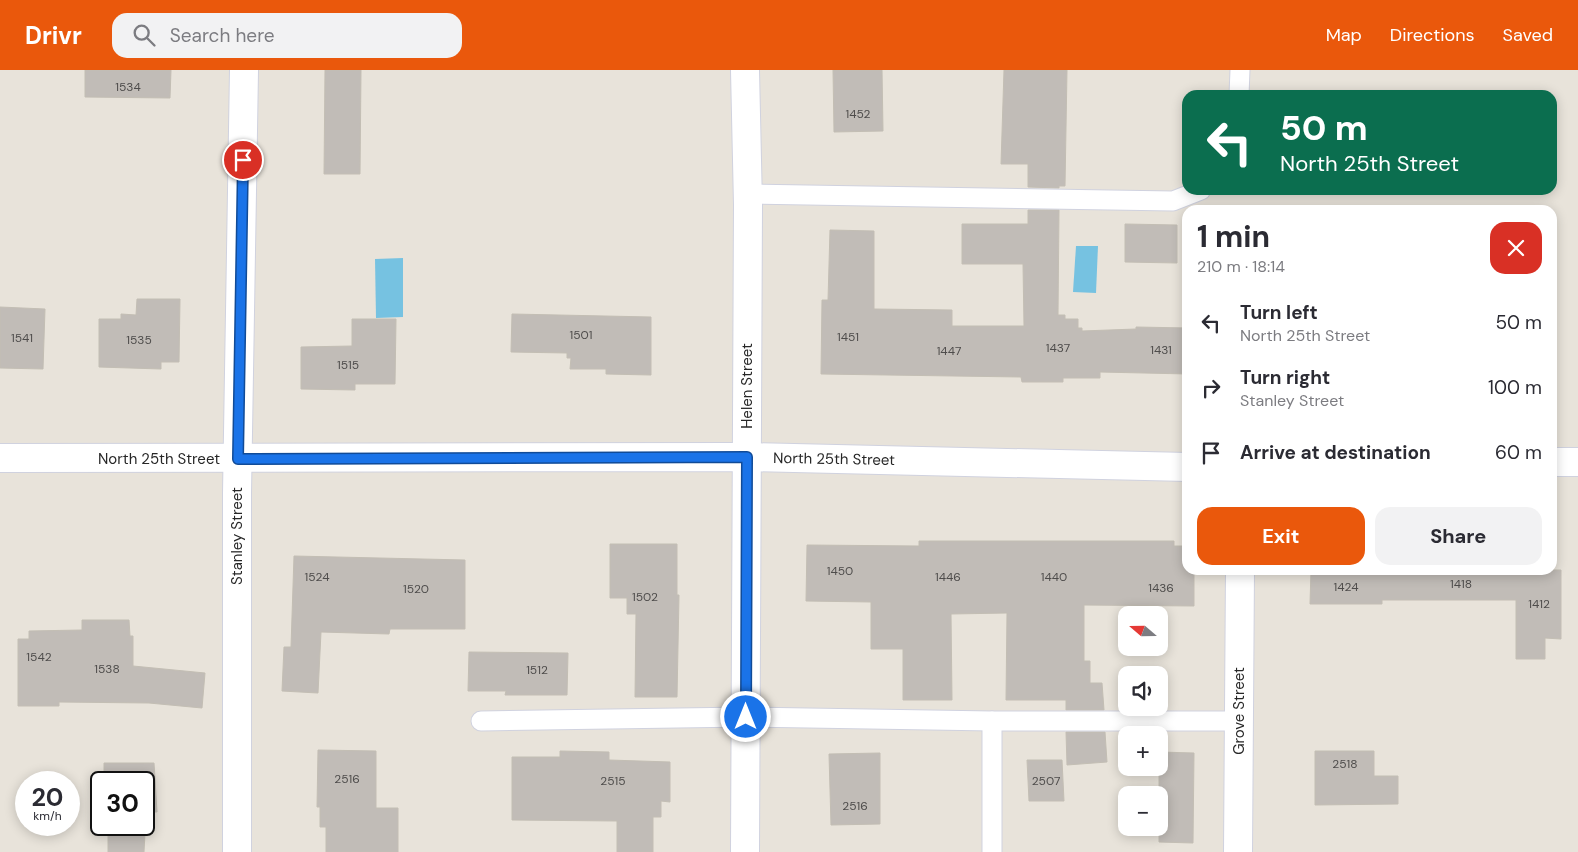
<!DOCTYPE html>
<html lang="en">
<head>
<meta charset="utf-8">
<style>
	body { margin:0; font-family:"DM Sans",sans-serif; background:#f2f2f3; color:#2b2b33; height:100vh; display:flex; flex-direction:column; font-size:19px; white-space:nowrap }
	* { box-sizing:border-box; margin:0 }
	p { font-size:16px; color:#7c7c81 }
	.icon { flex:none; width:28px; height:28px; fill:none; stroke:currentColor; stroke-width:2; stroke-linecap:round; stroke-linejoin:round }
	.map { position:relative; flex:1; overflow:hidden }
	.side { position:absolute; left:1182px; top:135px; width:375px; height:370px; display:flex; flex-direction:column; background:#fff; border-radius:15px; box-shadow:0 2px 12px #0003 }
	.side>* { flex:none }
	.guide { position:absolute; left:1182px; top:20px; width:375px; height:105px; border-radius:15px; box-shadow:0 2px 12px #0003; background:#0b6e4f; color:#fff; overflow:hidden }
	.needle { width:32px; rotate:290deg }
	.tools { position:absolute; left:1118px; top:536px; display:grid; gap:10px }
	.tools a { display:grid; place-items:center; width:50px; height:50px; border-radius:10px; background:#fff; box-shadow:0 2px 12px #0003; font-size:25px }
	.speed { position:absolute; left:15px; top:701px; display:flex; gap:10px; font-size:25px; font-weight:700; text-align:center }
	.speed>* { display:grid; place-content:center; width:65px; height:65px; border-radius:50%; background:#fff; box-shadow:0 2px 12px #0003; line-height:1 }
	.speed small { font-size:12px; font-weight:400 }
	.speed .limit { border:2px solid #111; border-radius:8px; background:#fff; color:#111 }
	.pin { position:absolute; display:grid; place-items:center; width:42px; height:42px; color:#fff; margin:-21px; border:2px solid #fff; border-radius:50%; box-shadow:0 1px 5px #0007 }
	.me { position:absolute; width:55px; margin:-28px; rotate:0deg; stroke-linejoin:round; filter:drop-shadow(0 0 4px #0008) }
	.turn { display:flex; align-items:center; gap:18px; height:105px; padding:0 15px; font-size:22px }
	.turn .icon { width:65px; height:65px; stroke-width:2.5 }
	.turn b { display:block; font-size:35px; line-height:42px }
	.round { display:grid; place-items:center; flex:none; width:52px; height:52px; border-radius:15px; background:#f2f2f3 }
	.head { display:flex; align-items:center; justify-content:space-between; height:85px; padding:0 15px }
	h1 { font-size:30px; font-weight:700; line-height:38px }
	.action { display:flex; gap:10px; margin-top:auto; padding:10px 15px }
	.action a { flex:1; height:58px; border-radius:15px; background:#ea580c; color:#fff; font-size:20px; font-weight:700; line-height:58px; text-align:center }
	.action a+a { background:#f2f2f3; color:#2b2b33 }
	ul { padding:0; list-style:none }
	li { display:flex; align-items:center; gap:15px; height:65px; padding:0 15px }
	li div { flex:1 }
	li b { display:block; font-size:19px }
	li em { font-style:normal }
	header { display:flex; align-items:center; gap:30px; box-sizing:border-box; height:70px; padding:0 25px; background:#ea580c; color:#fff }
	header strong { font-size:24px }
	nav { display:flex; gap:28px; margin-inline-start:auto; font-size:18px }
	.search { width:350px; height:45px; background:#f2f2f3; display:flex; align-items:center; gap:12px; box-sizing:border-box; padding:0 18px; border-radius:15px; color:#7c7c81; font-size:19px }
	.map>svg:first-child { display:block }
</style>
</head>
<body>
<header>
<strong>Drivr</strong>
<div class="search"><svg class="icon" aria-label="search" viewBox="0 0 24 24"><circle cx="10" cy="10" r="6"/><path d="M15 15l6 6"/></svg>Search here</div>
<nav><a>Map</a><a>Directions</a><a>Saved</a></nav>
</header>
<div class="map">
<svg width="1578" height="782" viewBox="0 0 1578 782">
	<rect width="100%" height="100%" fill="#e8e3da"/>
	<g fill="#76c2e1">
		<polygon points="1076,176 1098,176 1096,223 1073,222"/>
		<polygon points="403,188 403,247 376,248 375,189"/>
	</g>
	<g fill="#c1bcb7" stroke="#c3beb4">
		<polygon points="85,0 171,0 170,28 85,27"/>
		<polygon points="325,0 361,0 360,104 324,104"/>
		<polygon points="833,0 882,0 883,61 834,62"/>
		<polygon points="1004,0 1067,0 1065,116 1059,116 1059,118 1028,117 1028,94 1001,94"/>
		<polygon points="1028,140 1059,140 1058,245 1065,245 1065,249 1078,249 1078,258 1082,258 1082,261 1136,259 1136,257 1188,258 1188,304 1100,302 1100,308 1063,308 1063,312 1022,312 1021,307 821,304 822,230 828,230 830,160 874,161 874,239 952,240 952,256 1024,256 1023,194 962,194 962,154 1028,154"/>
		<polygon points="1125,154 1177,155 1177,193 1125,192"/>
		<polygon points="137,229 180,229 179,292 161,292 161,299 99,297 99,249 121,249 121,244 136,245"/>
		<polygon points="0,237 45,239 43,299 0,298"/>
		<polygon points="512,244 651,247 651,305 606,304 606,299 570,299 571,288 567,288 567,283 511,282"/>
		<polygon points="352,249 396,249 395,314 355,314 355,320 301,319 301,277 352,276"/>
		<polygon points="919,471 1174,471 1174,476 1188,476 1188,500 1194,500 1194,536 1084,535 1084,591 1090,591 1090,613 1102,613 1104,640 1066,640 1066,630 1006,630 1007,543 951,544 952,630 903,630 903,579 871,579 871,532 806,531 807,475 919,476"/>
		<polygon points="610,474 677,474 677,525 679,525 677,627 635,627 636,544 627,544 627,528 610,528"/>
		<polygon points="294,486 465,490 465,559 390,559 389,564 321,562 318,623 282,621 284,577 291,577"/>
		<polygon points="1311,500 1561,500 1561,569 1545,568 1545,589 1516,589 1516,530 1382,530 1382,534 1310,534"/>
		<polygon points="82,550 129,550 130,566 133,566 133,596 205,603 202,638 149,633 59,632 59,636 18,636 18,569 29,569 29,561 82,560"/>
		<polygon points="469,582 568,583 567,625 505,625 506,621 468,621"/>
		<polygon points="1066,662 1105,662 1107,692 1067,695"/>
		<polygon points="318,680 376,681 376,738 398,738 398,782 326,782 326,757 320,757 320,737 317,737"/>
		<polygon points="560,681 609,682 609,690 670,692 670,732 661,731 661,747 653,747 653,782 617,782 617,751 512,750 512,687 560,687"/>
		<polygon points="1315,681 1374,681 1374,706 1398,706 1398,734 1315,735"/>
		<polygon points="1159,682 1194,683 1193,773 1159,772"/>
		<polygon points="880,683 880,754 831,755 829,684"/>
		<polygon points="1027,690 1062,690 1064,731 1029,731"/>
		<polygon points="104,693 154,693 157,742 149,742 149,763 145,763 144,782 108,782 108,757 104,757 104,755 144,755 144,712 104,712"/>
	</g>
	<g fill="none" stroke-linecap="round" stroke-linejoin="round">
		<defs>
			<g id="lane">
				<polyline points="1239,25 1240,0"/>
				<polyline points="747,124 1173,131 1201,120"/>
				<polyline points="481,651 746,647 992,651 1239,651"/>
				<polyline points="992,782 992,651"/>
			</g>
			<g id="street">
				<polyline points="0,388 747,387 1188,397"/>
				<polyline points="1552,392 1578,392"/>
				<polyline points="237,782 237,423 244,0"/>
				<polyline points="745,782 748,135 745,0"/>
				<polyline points="1238,782 1240,500"/>
			</g>
		</defs>
		<use href="#lane" stroke="#d0d2df" stroke-width="21"/>
		<use href="#street" stroke="#d0d2df" stroke-width="30"/>
		<use href="#lane" stroke="#fff" stroke-width="19"/>
		<use href="#street" stroke="#fff" stroke-width="28"/>
	</g>
	<g fill="none" stroke-linecap="round" stroke-linejoin="round">
		<defs>
			<polyline id="route" points="243,90 238,389 747,387 746,647"/>
		</defs>
		<use href="#route" stroke="#114b97" stroke-width="12"/>
		<use href="#route" stroke="#1a73e8" stroke-width="9"/>
	</g>
	<g text-anchor="middle" dominant-baseline="central" stroke-width="4" stroke-linejoin="round" paint-order="stroke">
		<g font-size="12" fill="#4e4c4b">
			<text x="128" y="17">1534</text>
			<text x="858" y="44">1452</text>
			<text x="581" y="265">1501</text>
			<text x="848" y="267">1451</text>
			<text x="22" y="268">1541</text>
			<text x="139" y="270">1535</text>
			<text x="1058" y="278">1437</text>
			<text x="1161" y="280">1431</text>
			<text x="949" y="281">1447</text>
			<text x="348" y="295">1515</text>
			<text x="840" y="501">1450</text>
			<text x="317" y="507">1524</text>
			<text x="948" y="507">1446</text>
			<text x="1054" y="507">1440</text>
			<text x="1461" y="514">1418</text>
			<text x="1346" y="517">1424</text>
			<text x="1161" y="518">1436</text>
			<text x="416" y="519">1520</text>
			<text x="645" y="527">1502</text>
			<text x="1539" y="534">1412</text>
			<text x="39" y="587">1542</text>
			<text x="107" y="599">1538</text>
			<text x="537" y="600">1512</text>
			<text x="1345" y="694">2518</text>
			<text x="347" y="709">2516</text>
			<text x="613" y="711">2515</text>
			<text x="1046" y="711">2507</text>
			<text x="855" y="736">2516</text>
		</g>
		<g font-size="15" fill="#272727" stroke="#fff">
			<text transform="translate(747 316) rotate(-90)">Helen Street</text>
			<text x="159" y="389">North 25th Street</text>
			<text transform="translate(834 389) rotate(1)">North 25th Street</text>
			<text transform="translate(237 466) rotate(-90)">Stanley Street</text>
			<text transform="translate(1239 641) rotate(-90)">Grove Street</text>
		</g>
	</g>
</svg>
<div class="tools">
<a><svg class="needle" viewBox="-14 -14 28 28"><path d="M0-13l5 13h-10z" fill="#e53935"/><path d="M0 13l5-13h-10z" fill="#7c7c81"/></svg></a>
<a><svg class="icon" aria-label="sound" viewBox="0 0 24 24"><path d="M4 9h4l5-4v14l-5-4H4zM17 9q2 3 0 6"/></svg></a>
<a>+</a>
<a>−</a>
</div>
<div class="speed"><div>20<small>km/h</small></div><div class="limit">30</div></div>
<div class="pin" style="left:243px;top:90px;background:#d93025"><svg class="icon" aria-label="arrive" viewBox="0 0 24 24"><path d="M6 21V4h12l-3 4 3 4H6"/></svg></div>
<svg class="me" style="left:746px;top:647px" viewBox="-20 -20 40 40"><circle r="17" fill="#1a73e8" stroke="#fff" stroke-width="3"/><path d="M0-11L8 9 0 5-8 9z" fill="#fff"/></svg>
<div class="guide">
<div class="turn"><svg class="icon" aria-label="left" viewBox="0 0 24 24"><path d="M17 20v-9H6M10 6l-5 5 5 5"/></svg><div><b>50 m</b>North 25th Street</div></div>
</div>
<section class="side">
<div class="head"><div><h1>1 min</h1><p>210 m · 18:14</p></div><a class="round" style="background:#d93025;color:#fff"><svg class="icon" aria-label="close" viewBox="0 0 24 24"><path d="M6 6l12 12M18 6L6 18"/></svg></a></div>
<ul>
<li><svg class="icon" aria-label="left" viewBox="0 0 24 24"><path d="M17 20v-9H6M10 6l-5 5 5 5"/></svg><div><b>Turn left</b><p>North 25th Street</p></div><em>50 m</em></li>
<li><svg class="icon" aria-label="right" viewBox="0 0 24 24"><path d="M7 20v-9h11M14 6l5 5-5 5"/></svg><div><b>Turn right</b><p>Stanley Street</p></div><em>100 m</em></li>
<li><svg class="icon" aria-label="arrive" viewBox="0 0 24 24"><path d="M6 21V4h12l-3 4 3 4H6"/></svg><div><b>Arrive at destination</b></div><em>60 m</em></li>
</ul>
<div class="action"><a>Exit</a><a>Share</a></div>
</section>
</div>
</body>
</html>
